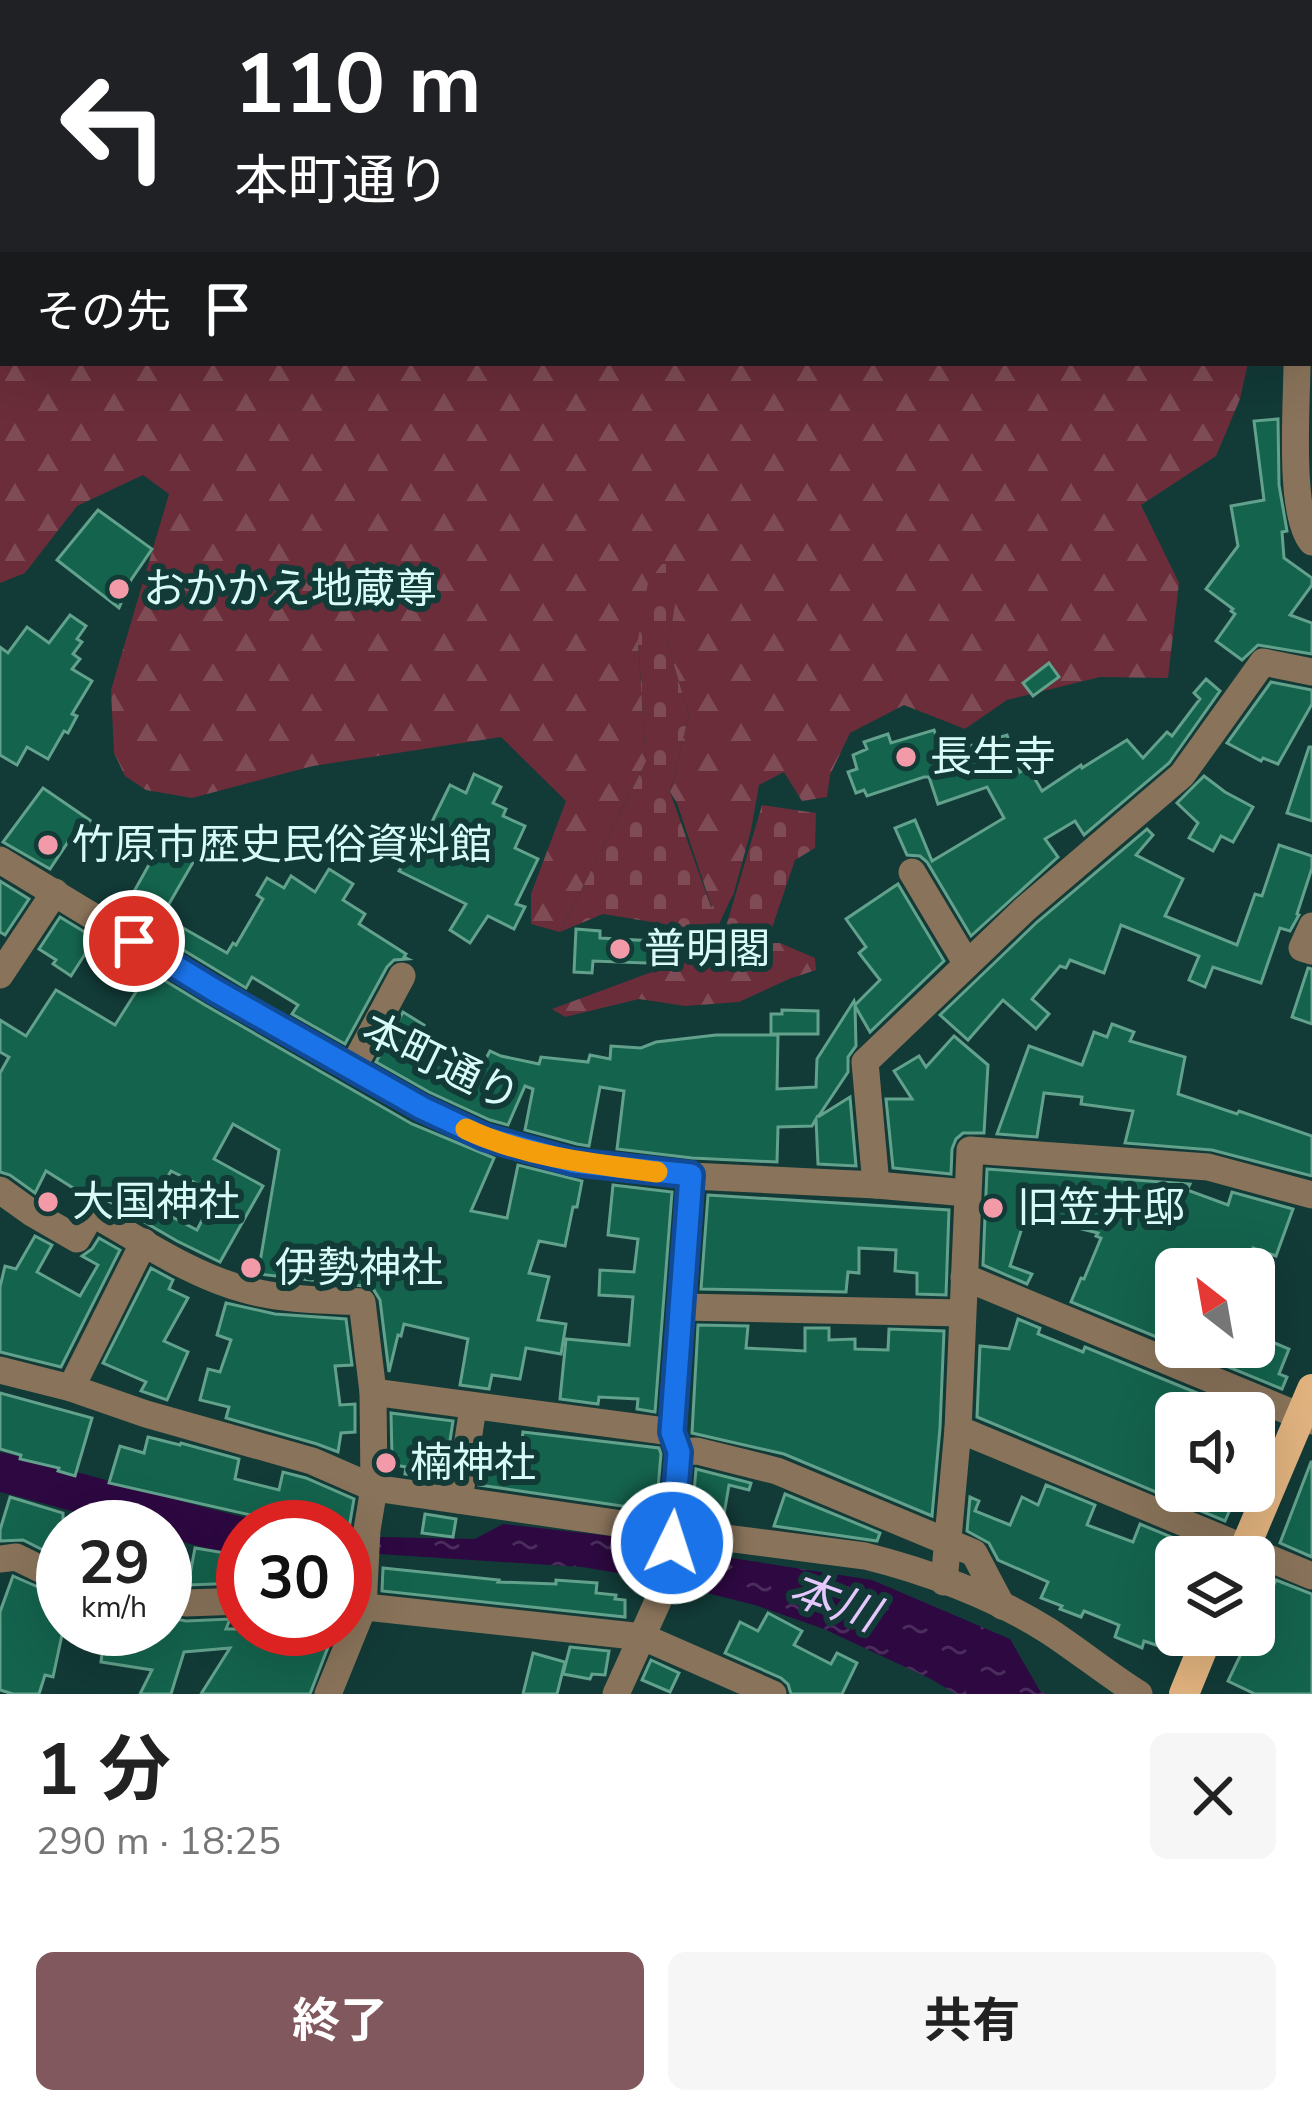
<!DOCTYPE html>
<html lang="ja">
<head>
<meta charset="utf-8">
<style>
	body { margin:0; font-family:"Nunito Sans","Noto Sans JP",sans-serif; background:#f6f6f6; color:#222; height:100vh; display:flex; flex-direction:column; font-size:45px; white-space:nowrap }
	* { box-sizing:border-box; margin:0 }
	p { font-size:39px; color:#767676 }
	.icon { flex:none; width:66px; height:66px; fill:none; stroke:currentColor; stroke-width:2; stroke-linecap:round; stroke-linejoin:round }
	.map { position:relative; height:1694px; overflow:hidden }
	.drawer { display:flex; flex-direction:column; background:#fff; flex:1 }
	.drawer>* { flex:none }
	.top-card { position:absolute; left:0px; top:0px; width:1314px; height:366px; box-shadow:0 12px 48px #0002; background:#202124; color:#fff; overflow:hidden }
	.needle { width:78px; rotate:329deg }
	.tools { position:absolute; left:1155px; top:1248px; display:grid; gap:24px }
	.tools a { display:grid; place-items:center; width:120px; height:120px; border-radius:18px; background:#fff; box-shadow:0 12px 48px #0002; font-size:60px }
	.speed { position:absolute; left:36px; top:1500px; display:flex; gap:24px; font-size:60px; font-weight:700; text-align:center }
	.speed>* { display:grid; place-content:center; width:156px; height:156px; border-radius:50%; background:#fff; box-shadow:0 12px 48px #0002; line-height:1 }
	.speed small { font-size:30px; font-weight:400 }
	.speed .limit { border:18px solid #d22; background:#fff; color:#111 }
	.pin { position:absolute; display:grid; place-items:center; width:102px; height:102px; color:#fff; margin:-51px; border:6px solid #fff; border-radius:50%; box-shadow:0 3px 12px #0007 }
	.me { position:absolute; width:132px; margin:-66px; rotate:4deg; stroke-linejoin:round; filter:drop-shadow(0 0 9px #0008) }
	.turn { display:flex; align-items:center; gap:42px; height:252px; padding:0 36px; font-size:54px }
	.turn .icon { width:156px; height:156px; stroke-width:2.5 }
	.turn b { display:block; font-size:84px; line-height:102px }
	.then { display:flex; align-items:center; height:114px; padding:0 36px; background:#0003; gap:24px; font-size:45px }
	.round { display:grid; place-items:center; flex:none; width:126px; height:126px; border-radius:18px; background:#f6f6f6 }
	.head { display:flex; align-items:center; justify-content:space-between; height:204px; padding:0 36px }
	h1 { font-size:72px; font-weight:700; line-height:90px }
	.cta { display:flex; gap:24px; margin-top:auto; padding:24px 36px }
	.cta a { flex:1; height:138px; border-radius:18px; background:#80585e; color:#fff; font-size:48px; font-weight:700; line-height:138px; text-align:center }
	.cta a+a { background:#f6f6f6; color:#222 }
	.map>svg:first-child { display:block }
</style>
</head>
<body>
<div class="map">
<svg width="1312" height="1694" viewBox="0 0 1312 1694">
	<defs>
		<pattern id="forest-firs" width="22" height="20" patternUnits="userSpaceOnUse" patternTransform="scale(3)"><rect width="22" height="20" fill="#6a2d39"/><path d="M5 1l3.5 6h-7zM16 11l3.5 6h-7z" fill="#7f4c56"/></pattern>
		<pattern id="cemetery-stones" width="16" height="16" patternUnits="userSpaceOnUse" patternTransform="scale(3)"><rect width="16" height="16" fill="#6a2d39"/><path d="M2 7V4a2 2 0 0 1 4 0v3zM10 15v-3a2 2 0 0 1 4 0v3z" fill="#7f4c56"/></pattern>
		<pattern id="water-ripples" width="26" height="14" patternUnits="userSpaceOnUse" patternTransform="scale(3)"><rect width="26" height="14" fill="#2d0841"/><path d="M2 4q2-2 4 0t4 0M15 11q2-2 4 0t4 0" fill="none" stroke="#4b2d5d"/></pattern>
	</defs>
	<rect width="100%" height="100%" fill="#123a37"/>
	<g fill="url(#forest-firs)">
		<polygon points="0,0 590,0 585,3 3,3 3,363 1248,363 1240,399 1216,456 1141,505 1179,583 1168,678 1100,677 1007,700 965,729 904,705 850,733 830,775 827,797 802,801 784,772 759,785 751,830 733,896 712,908 677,803 670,792 689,715 668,646 681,564 638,640 646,762 560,932 531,924 531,894 566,801 501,737 313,766 192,798 146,790 125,776 114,753 111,690 169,494 143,475 77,506 25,573 0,583"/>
		<polygon points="780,943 815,958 816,970 789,979 739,1002 685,1006 639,999 565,1017 552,1009 668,966 707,958 715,970 741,944"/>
	</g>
	<g fill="url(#cemetery-stones)">
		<polygon points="662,564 682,564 668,646 689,715 670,792 711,907 733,894 713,937 698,951 670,925 603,914 560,932 646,762 638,640 648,583"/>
		<polygon points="762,805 816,813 815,848 795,860 772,928 731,944 722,940"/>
	</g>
	<polygon fill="url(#water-ripples)" points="503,1524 672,1543 700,1553 872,1580 1010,1639 1040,1691 1046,1694 956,1694 931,1679 824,1629 755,1605 642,1577 582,1567 379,1554 380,1537 475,1539"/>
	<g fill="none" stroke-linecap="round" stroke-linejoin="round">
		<path stroke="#2d0841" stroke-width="39" d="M0,1472C82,1492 161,1518 243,1537"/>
	</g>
	<g fill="#14634d" stroke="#62a18b" stroke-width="3" fill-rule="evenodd">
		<polygon points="1278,419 1279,485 1287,531 1282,532 1284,558 1312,578 1312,585 1290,615 1312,623 1312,654 1258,645 1242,660 1216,641 1235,614 1231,611 1233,609 1206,589 1238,546 1231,506 1264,500 1254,421"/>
		<polygon points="98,510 152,549 131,580 119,608 57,560"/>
		<polygon points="70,615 86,626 77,639 82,642 73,654 80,659 72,669 92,681 72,714 77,716 68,733 64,731 48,759 27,747 17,765 0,755 0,647 8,653 27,627 49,643"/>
		<polygon points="1049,663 1059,677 1033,696 1023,683"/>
		<polygon points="1206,679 1220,691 1169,763 1084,835 1075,821 1045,839 1058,857 971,936 927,862 920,856 907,855 895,828 915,820 932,861 1004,818 987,787 938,804 929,777 924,777 867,796 864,790 856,793 848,772 857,769 853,755 867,749 864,742 888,734 891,743 934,730 937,738 948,734 953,751 1007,735 1020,772 1028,767 1042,791 1081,765 1082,768 1127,740 1143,758 1167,732 1172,736 1200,699 1194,693"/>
		<polygon points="1271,682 1312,690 1312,704 1278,764 1263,758 1261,761 1227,743"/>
		<polygon points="1309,747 1312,747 1312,821 1287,813"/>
		<polygon points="474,774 501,787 493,803 506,809 503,816 525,826 515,848 538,859 516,904 525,907 514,929 488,916 470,943 450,930 466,904 399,871 411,852 403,848 412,834 423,840 450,785 466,793"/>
		<polygon points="1204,776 1225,792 1253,807 1233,842 1221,836 1213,851 1189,838 1198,823 1177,803"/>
		<polygon points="43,788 94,823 85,839 74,833 50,869 3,842"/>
		<polygon points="1147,829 1153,835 1136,855 1183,879 1165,916 1237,945 1255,894 1262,896 1279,845 1312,856 1312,868 1297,914 1299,915 1290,931 1280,928 1261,983 1213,967 1205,987 1189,980 1199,956 1121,925 1104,973 1070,960 1066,968 1060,966 1032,999 1049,1014 1036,1029 1003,1000 968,1040 940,1015 1037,922"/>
		<polygon points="182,842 199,852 162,916 227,953 233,943 236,945 263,899 257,895 267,878 284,888 291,876 315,892 329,869 353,884 343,900 365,914 359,924 406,954 404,957 408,959 394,960 387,967 345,1044 292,1014 298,1005 252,977 246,988 122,913 160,845 176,854"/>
		<polygon points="0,881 29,899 5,935 0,932"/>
		<polygon points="898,884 944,961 870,1032 855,1006 856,1046 848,1057 848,1072 818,1117 850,1097 856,1166 818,1164 816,1119 812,1126 778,1127 777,1162 692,1158 617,1149 624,1091 600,1087 589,1146 577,1144 525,1130 533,1089 525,1086 508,1125 490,1120 429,1092 376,1062 403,1012 424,1025 418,1037 451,1056 454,1051 482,1066 490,1051 501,1056 539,1064 541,1057 588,1062 590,1055 610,1059 611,1046 641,1048 656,1042 716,1035 778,1035 777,1089 816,1087 817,1059 854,1001 855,1005 880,980 859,953 866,947 846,919"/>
		<path d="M60,917L205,1005L412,1124L494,1158L471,1211L507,1218L518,1165L582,1181L577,1207H573L565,1246L539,1241L529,1273L549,1277L538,1320L566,1324L561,1354L526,1348L520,1379L492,1375L489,1389L460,1385L468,1339L404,1324L401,1336L398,1335L389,1372L380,1300L372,1287L258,1274L279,1150L233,1124L214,1159L263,1186L220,1262L177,1241L101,1197L86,1196L46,1171L35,1193L10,1175L0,1172V1073L9,1057L0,1052V1020L26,1036L56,990L115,1025L141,984L87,951L71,976L53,964L56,960L39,949ZM171,1171L216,1193L197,1230L151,1206Z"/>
		<polygon points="576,929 600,931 600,938 674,942 672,964 593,961 592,973 574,972"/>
		<polygon points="1308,968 1312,969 1312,1024 1292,1017"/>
		<polygon points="782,1010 818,1011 818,1034 771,1034 771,1014 782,1014"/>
		<polygon points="1112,1024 1134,1032 1130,1041 1185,1057 1178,1094 1237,1114 1239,1111 1312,1136 1312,1176 1212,1150 1125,1143 1133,1111 1081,1104 1082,1097 1044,1093 1037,1137 997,1134 1029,1046 1082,1065 1094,1032 1107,1037"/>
		<polygon points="954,1036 988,1065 984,1133 963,1133 956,1139 952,1149 951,1174 893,1168 886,1099 912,1099 894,1071 919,1056 926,1067"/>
		<polygon points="987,1169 1190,1184 1187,1190 1228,1205 1232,1192 1293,1209 1276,1256 1253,1248 1245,1269 1176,1269 1176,1345 1071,1302 1081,1278 1084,1279 1101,1238 1096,1236 1098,1233 1026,1215 1010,1266 1032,1274 1027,1284 983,1265"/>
		<polygon points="613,1185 672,1192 655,1412 637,1409 638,1399 599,1397 598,1404 560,1399 566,1339 629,1345 633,1297 599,1295 600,1270 634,1272 638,1239 608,1235"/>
		<polygon points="708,1195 949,1210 946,1295 917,1294 917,1273 895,1271 896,1250 859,1248 859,1273 848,1272 846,1292 701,1289"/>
		<polygon points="35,1236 52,1245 37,1272 80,1296 98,1265 82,1256 92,1249 99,1238 120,1250 61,1367 0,1352 0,1287 5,1266 16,1269"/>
		<polygon points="151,1268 173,1280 169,1289 188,1298 164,1341 188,1352 167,1400 141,1391 146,1382 103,1363"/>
		<polygon points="226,1303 275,1314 346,1319 352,1365 335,1366 340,1405 355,1404 355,1432 341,1433 338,1452 317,1444 226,1418 229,1407 200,1400 208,1369 220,1372 231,1340 217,1335"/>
		<polygon points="1018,1319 1040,1328 1038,1334 1083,1352 1085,1347 1246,1413 1166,1413 1176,1417 1176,1491 1238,1491 1225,1521 977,1417 980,1346 1009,1349"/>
		<polygon points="698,1325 748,1326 746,1348 805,1351 805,1328 829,1328 829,1340 855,1339 855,1349 888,1350 889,1329 944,1331 940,1428 932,1516 784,1454 692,1433"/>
		<polygon points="1270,1341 1289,1349 1279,1374 1287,1377 1282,1389 1180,1347 1255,1347 1266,1351"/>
		<polygon points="0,1393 92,1418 75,1476 58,1471 59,1468 20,1459 21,1455 0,1449"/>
		<polygon points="391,1413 453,1421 444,1480 405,1474 406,1467 395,1465 397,1457 392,1457"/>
		<polygon points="523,1432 659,1448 661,1454 656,1511 479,1485 483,1460 519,1464"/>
		<polygon points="148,1437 180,1445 181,1443 239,1459 235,1479 279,1490 283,1472 306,1478 354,1499 349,1528 324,1523 324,1527 310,1527 264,1518 109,1483 120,1446 144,1453"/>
		<polygon points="1311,1462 1312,1462 1312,1557 1280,1543"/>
		<polygon points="696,1469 751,1483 749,1490 729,1485 723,1520 692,1516"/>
		<polygon points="1046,1485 1095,1505 1087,1525 1133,1542 1140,1524 1198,1548 1195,1557 1176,1557 1176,1617 1167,1640 1159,1637 1156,1645 1144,1641 1142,1648 1115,1637 1119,1625 1084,1611 1081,1617 1060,1609 1062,1606 1041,1598 1048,1582 998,1560 989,1543 967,1531 970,1497 979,1501 975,1511 1010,1525 1022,1497 1038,1505"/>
		<polygon points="785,1494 880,1533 877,1541 774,1526"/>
		<polygon points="10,1497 63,1513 63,1560 23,1540 0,1541 0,1530"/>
		<polygon points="425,1514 456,1519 453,1537 422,1533"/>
		<polygon points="195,1548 243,1556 243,1583 188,1585"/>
		<polygon points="383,1568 499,1580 498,1582 556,1584 556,1580 597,1583 596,1593 616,1595 615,1599 625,1600 625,1617 382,1591"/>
		<polygon points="13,1576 63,1598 63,1630 53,1677 45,1675 39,1694 13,1694 0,1690 0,1612"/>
		<polygon points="1276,1580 1312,1594 1312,1694 1255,1694 1228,1681 1250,1635 1254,1635 1254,1626"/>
		<polygon points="768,1613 802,1631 794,1645 831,1664 837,1653 857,1663 842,1694 791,1694 788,1684 781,1678 725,1653 740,1622 758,1631"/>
		<polygon points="165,1617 186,1621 230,1619 226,1629 335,1629 310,1694 201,1694 230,1648 184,1652 171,1694 140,1694 152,1670 101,1662 105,1629 165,1629"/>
		<polygon points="570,1647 609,1651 605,1675 592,1674 590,1679 563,1674"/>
		<polygon points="533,1653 565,1662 557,1694 523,1694"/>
		<polygon points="651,1660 679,1673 670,1692 642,1680"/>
	</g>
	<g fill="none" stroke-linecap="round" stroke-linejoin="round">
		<g stroke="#89735a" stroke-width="27">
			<polyline points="1147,0 1148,3"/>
			<polyline points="1311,192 1312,193"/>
			<path d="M1297,363C1297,403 1288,515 1312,542"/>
			<polyline points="0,860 214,990 421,1108 484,1137 573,1162 691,1176 876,1185 967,1193"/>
			<polyline points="912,872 967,964"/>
			<polyline points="1312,926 1302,948 1312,951"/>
			<polyline points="0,975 55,892"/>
			<polyline points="352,1069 402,976"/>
			<polyline points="876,1185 865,1062 1025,909 1182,775 1263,662 1312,672"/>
			<path d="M0,1190L32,1213L77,1239L92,1213C141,1241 194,1277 250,1291C286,1300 325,1300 362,1302L373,1392L374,1488L367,1530L363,1608L328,1694"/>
			<polyline points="964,1277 1312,1421"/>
			<polyline points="683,1307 962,1313"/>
			<path d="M0,1370L71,1388L146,1414L312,1461L374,1488L671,1531L865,1556C926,1571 993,1596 1047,1630C1078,1650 1107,1674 1139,1694"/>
			<polyline points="71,1388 144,1242"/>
			<polyline points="373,1392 672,1432"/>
			<polyline points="958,1429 1312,1576"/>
			<polyline points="679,1452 697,1451 777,1471 974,1553 1002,1606"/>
			<polyline points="459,1500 473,1407"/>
			<polyline points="0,1559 16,1557 63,1580"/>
			<polyline points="944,1582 958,1429 970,1150 1208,1167 1312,1195"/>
			<polyline points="165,1599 186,1603 243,1601"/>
			<polyline points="347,1605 643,1637 773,1694"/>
			<polyline points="616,1694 663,1590 672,1543 679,1452 672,1432 691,1176"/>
		</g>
		<g stroke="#e0b27e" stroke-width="30">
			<polyline points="1241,1557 1312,1389"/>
			<polyline points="1184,1694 1208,1635"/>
		</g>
	</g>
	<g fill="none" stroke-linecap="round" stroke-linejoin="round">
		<defs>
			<polyline id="route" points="134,941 214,990 422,1108 484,1137 573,1162 691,1175 672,1432 679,1452 672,1543"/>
		</defs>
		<use href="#route" stroke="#114b97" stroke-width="30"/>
		<use href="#route" stroke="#1a73e8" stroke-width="21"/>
		<path stroke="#f59e0b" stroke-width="21" d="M466,1129C526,1157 592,1164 657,1172"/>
	</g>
	<g fill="#f39aa8" stroke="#123a37" stroke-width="4.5">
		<circle cx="119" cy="589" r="12"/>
		<circle cx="906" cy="757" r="12"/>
		<circle cx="48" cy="845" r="12"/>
		<circle cx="620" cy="949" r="12"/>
		<circle cx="48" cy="1202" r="12"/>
		<circle cx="993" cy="1208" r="12"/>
		<circle cx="251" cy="1268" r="12"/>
		<circle cx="386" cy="1463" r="12"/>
	</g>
	<g text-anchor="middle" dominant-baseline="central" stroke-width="12" stroke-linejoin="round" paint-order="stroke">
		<g font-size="42" fill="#d8fbf8" stroke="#123a37" text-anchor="start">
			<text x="143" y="589">おかかえ地蔵尊</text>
			<text x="930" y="757">長生寺</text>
			<text x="72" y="845">竹原市歴史民俗資料館</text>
			<text x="644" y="949">普明閣</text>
			<text x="72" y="1202">大国神社</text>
			<text x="1017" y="1208">旧笠井邸</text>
			<text x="275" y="1268">伊勢神社</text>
			<text x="410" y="1463">楠神社</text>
		</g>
		<g font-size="42" fill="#d8fbf8" stroke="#123a37">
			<text transform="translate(441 1063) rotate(26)">本町通り</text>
		</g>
		<g font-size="45" font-style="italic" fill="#e5c7fd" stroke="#123a37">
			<text transform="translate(834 1602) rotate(20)">本川</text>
		</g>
	</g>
</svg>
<div class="tools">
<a><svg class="needle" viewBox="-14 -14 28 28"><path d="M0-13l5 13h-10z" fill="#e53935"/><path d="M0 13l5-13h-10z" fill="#767676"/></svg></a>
<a><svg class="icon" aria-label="sound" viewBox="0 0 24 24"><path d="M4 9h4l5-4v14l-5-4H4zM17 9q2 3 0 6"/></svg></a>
<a><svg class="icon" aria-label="layers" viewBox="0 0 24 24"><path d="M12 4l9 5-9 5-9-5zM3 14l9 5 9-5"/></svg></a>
</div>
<div class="speed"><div>29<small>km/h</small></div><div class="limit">30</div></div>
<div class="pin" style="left:134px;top:941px;background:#d93025"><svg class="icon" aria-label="arrive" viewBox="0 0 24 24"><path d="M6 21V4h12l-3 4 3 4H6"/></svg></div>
<svg class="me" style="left:672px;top:1543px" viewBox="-20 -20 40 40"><circle r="17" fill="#1a73e8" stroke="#fff" stroke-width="3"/><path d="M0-11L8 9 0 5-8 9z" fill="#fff"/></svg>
<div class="top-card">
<div class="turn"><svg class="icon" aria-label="left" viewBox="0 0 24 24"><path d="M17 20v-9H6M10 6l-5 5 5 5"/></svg><div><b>110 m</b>本町通り</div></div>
<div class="then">その先<svg class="icon" aria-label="arrive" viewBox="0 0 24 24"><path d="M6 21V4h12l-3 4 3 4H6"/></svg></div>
</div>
</div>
<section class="drawer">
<div class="head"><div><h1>1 分</h1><p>290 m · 18:25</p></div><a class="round"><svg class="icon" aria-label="close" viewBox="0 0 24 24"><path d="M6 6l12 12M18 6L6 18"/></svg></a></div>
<div class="cta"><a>終了</a><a>共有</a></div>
</section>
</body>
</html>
